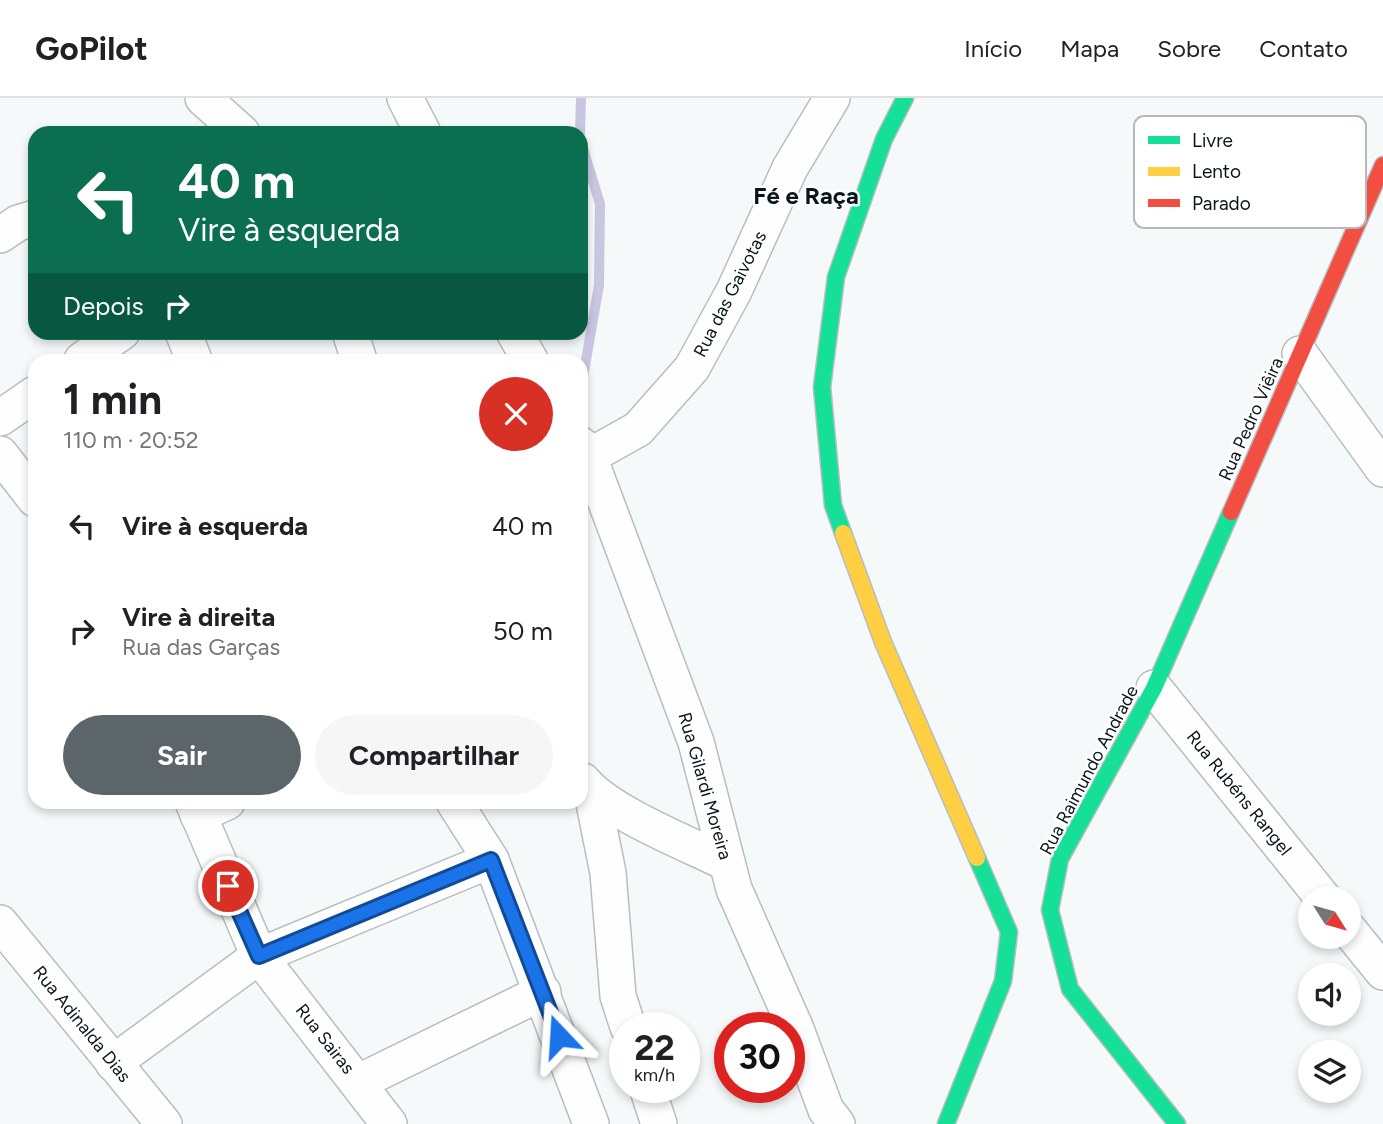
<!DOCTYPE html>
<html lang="pt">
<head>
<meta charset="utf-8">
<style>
	body { margin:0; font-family:Figtree,sans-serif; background:#f6f6f6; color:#202124; height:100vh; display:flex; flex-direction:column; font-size:26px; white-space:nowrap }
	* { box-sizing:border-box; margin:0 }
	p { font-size:23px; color:#757577 }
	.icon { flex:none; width:38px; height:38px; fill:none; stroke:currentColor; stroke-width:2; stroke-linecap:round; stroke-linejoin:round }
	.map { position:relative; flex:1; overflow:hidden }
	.side { position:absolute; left:28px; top:256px; width:560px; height:455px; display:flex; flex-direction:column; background:#fff; border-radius:21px; box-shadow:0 4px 10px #0003 }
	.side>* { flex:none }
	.hud { position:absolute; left:28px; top:28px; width:560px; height:214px; border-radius:21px; box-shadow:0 4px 10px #0003; background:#0b6e4f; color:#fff; overflow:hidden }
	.needle { width:46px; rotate:127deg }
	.controls { position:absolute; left:1298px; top:788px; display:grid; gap:14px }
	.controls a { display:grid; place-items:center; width:63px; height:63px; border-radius:50%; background:#fff; box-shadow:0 4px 10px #0003; font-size:35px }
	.speed { position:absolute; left:609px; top:914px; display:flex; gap:14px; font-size:35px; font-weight:700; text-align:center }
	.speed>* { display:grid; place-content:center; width:91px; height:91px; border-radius:50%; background:#fff; box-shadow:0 4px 10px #0003; line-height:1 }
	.speed small { font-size:18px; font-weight:400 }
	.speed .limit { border:10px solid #d22; background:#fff; color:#111 }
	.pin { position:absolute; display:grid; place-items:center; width:60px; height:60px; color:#fff; margin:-30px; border:4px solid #fff; border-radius:50%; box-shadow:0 2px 7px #0007 }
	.me { position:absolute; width:77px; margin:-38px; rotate:340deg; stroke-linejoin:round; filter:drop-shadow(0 0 5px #0008) }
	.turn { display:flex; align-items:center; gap:24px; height:147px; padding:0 35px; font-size:32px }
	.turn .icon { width:91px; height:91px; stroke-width:2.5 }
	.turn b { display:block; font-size:49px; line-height:60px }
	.then { display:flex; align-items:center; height:66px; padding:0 35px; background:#0003; gap:14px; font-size:26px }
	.round { display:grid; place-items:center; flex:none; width:74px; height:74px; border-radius:37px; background:#f6f6f6 }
	.overview { display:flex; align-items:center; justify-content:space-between; height:119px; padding:0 35px }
	h1 { font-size:42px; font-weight:700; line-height:52px }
	.button { display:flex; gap:14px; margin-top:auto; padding:14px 35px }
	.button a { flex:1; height:80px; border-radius:42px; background:#5b656a; color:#fff; font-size:28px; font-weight:700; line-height:80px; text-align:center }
	.button a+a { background:#f6f6f6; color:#202124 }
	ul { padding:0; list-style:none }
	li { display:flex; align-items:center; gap:21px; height:105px; padding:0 35px }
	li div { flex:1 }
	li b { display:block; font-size:26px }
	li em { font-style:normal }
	header { display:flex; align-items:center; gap:42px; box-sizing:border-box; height:98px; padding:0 35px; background:#fff; border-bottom:2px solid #e0e0e0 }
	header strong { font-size:33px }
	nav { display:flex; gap:38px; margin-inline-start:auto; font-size:24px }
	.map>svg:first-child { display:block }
</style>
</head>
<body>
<header>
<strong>GoPilot</strong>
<nav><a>Início</a><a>Mapa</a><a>Sobre</a><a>Contato</a></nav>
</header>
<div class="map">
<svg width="1383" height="1026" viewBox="0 0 1383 1026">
	<rect width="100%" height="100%" fill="#f5f9fa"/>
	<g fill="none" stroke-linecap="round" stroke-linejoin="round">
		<g stroke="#cac6e2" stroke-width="10">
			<polyline points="580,35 581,0"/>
			<polyline points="581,44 600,106 599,187 581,291"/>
		</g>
		<defs>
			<g id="street">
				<polyline points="203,0 242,35"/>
				<polyline points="405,0 423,35"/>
				<polyline points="0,137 18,125 35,120"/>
				<polyline points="183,234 194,262"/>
				<polyline points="350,234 359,262"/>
				<polyline points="514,234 530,262"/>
				<polyline points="1300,256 1383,371"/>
				<polyline points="82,262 122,234"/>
				<polyline points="0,320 35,296"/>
				<polyline points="581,347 589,359 696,644 734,791 796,931 826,1012 837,1026"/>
				<polyline points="0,356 35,401"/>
				<polyline points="581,363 638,331 692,270 734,193 790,70 832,0"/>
				<polyline points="1154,590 1323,800"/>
				<path d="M583,683C609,715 689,746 727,765"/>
				<polyline points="592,695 608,775 618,898 628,929"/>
				<polyline points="193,704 259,858 389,1026"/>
				<polyline points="454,704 491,762 591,1026"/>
				<polyline points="198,717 227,704"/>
				<polyline points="0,825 164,1026"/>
				<polyline points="1349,832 1383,874"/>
				<polyline points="113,965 259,858 491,762"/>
				<polyline points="359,984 543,894"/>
				<polyline points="647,989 659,1026"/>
			</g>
			<g id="fast">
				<polyline points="843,435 833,407 822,289 836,179 884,41 905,0"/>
				<polyline points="946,1026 1003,883 1009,834 977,760"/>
				<polyline points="1177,1026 1070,891 1050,812 1060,761 1154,590 1231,414"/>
			</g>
			<polyline id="slow" points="843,435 883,544 977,760"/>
			<polyline id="jam" points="1231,414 1383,67"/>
		</defs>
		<use href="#street" stroke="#b6bec2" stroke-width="38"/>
		<use href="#fast" stroke="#b6bec2" stroke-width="19"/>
		<use href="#slow" stroke="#b6bec2" stroke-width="19"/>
		<use href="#jam" stroke="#b6bec2" stroke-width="19"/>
		<use href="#street" stroke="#fefefe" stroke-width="35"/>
		<use href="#fast" stroke="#16e098" stroke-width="16"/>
		<use href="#slow" stroke="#ffcf43" stroke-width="16"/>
		<use href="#jam" stroke="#f24e42" stroke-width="16"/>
	</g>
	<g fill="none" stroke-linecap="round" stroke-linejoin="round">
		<defs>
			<polyline id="route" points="228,788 259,858 491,762 559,938"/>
		</defs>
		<use href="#route" stroke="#114b97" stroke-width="18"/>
		<use href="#route" stroke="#1a73e8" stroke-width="12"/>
	</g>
	<g text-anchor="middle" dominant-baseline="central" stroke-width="5" stroke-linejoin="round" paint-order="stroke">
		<g font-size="18" fill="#08161c" stroke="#fff">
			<text transform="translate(730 196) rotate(-63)">Rua das Gaivotas</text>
			<text transform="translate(1251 321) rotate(-66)">Rua Pedro Viêira</text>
			<text transform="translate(1089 672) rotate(-62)">Rua Raimundo Andrade</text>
			<text transform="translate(705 688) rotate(74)">Rua Gilardi Moreira</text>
			<text transform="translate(1239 695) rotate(51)">Rua Rubéns Rangel</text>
			<text transform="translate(82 926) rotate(51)">Rua Adinalda Dias</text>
			<text transform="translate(325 941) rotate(52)">Rua Sairas</text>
		</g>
		<g font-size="24" font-weight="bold" fill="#08161c" stroke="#fff">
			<text x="806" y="97">Fé e Raça</text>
		</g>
	</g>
	<rect x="1134" y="18" width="232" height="112" rx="10" fill="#fff" stroke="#b5b9bb" stroke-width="2"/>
	<rect x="1148" y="38" width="32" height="8" fill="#16e098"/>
	<rect x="1148" y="69" width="32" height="9" fill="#ffcf43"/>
	<rect x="1148" y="101" width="32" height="8" fill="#f24e42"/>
	<g font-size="19" fill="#08161c">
		<text x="1192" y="49">Livre</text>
		<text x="1192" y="80">Lento</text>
		<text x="1192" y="112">Parado</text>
	</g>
</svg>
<div class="controls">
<a><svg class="needle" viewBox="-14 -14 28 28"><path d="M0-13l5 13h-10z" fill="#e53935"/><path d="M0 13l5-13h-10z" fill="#757577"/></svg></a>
<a><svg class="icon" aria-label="sound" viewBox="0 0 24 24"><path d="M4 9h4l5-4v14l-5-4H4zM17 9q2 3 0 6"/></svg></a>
<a><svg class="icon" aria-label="layers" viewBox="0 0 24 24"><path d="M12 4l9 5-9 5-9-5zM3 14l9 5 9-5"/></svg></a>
</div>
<div class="speed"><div>22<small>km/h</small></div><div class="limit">30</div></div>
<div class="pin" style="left:228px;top:788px;background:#d93025"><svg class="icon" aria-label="arrive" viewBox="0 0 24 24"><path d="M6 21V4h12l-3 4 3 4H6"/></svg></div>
<svg class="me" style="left:559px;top:938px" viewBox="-20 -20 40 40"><path d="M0-17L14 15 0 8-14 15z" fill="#1a73e8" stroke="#fff" stroke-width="4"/></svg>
<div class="hud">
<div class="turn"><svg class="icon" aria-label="left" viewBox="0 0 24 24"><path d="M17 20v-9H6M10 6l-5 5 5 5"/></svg><div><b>40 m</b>Vire à esquerda</div></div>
<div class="then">Depois<svg class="icon" aria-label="right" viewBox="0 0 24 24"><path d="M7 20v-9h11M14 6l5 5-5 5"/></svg></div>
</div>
<section class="side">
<div class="overview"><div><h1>1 min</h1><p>110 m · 20:52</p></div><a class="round" style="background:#d93025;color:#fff"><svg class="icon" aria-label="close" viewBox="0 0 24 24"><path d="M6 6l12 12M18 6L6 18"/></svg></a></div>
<ul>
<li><svg class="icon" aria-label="left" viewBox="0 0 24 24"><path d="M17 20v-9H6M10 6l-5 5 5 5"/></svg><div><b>Vire à esquerda</b></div><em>40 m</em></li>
<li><svg class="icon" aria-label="right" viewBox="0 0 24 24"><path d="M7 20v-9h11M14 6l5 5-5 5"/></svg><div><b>Vire à direita</b><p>Rua das Garças</p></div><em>50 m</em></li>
</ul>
<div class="button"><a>Sair</a><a>Compartilhar</a></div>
</section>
</div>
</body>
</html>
